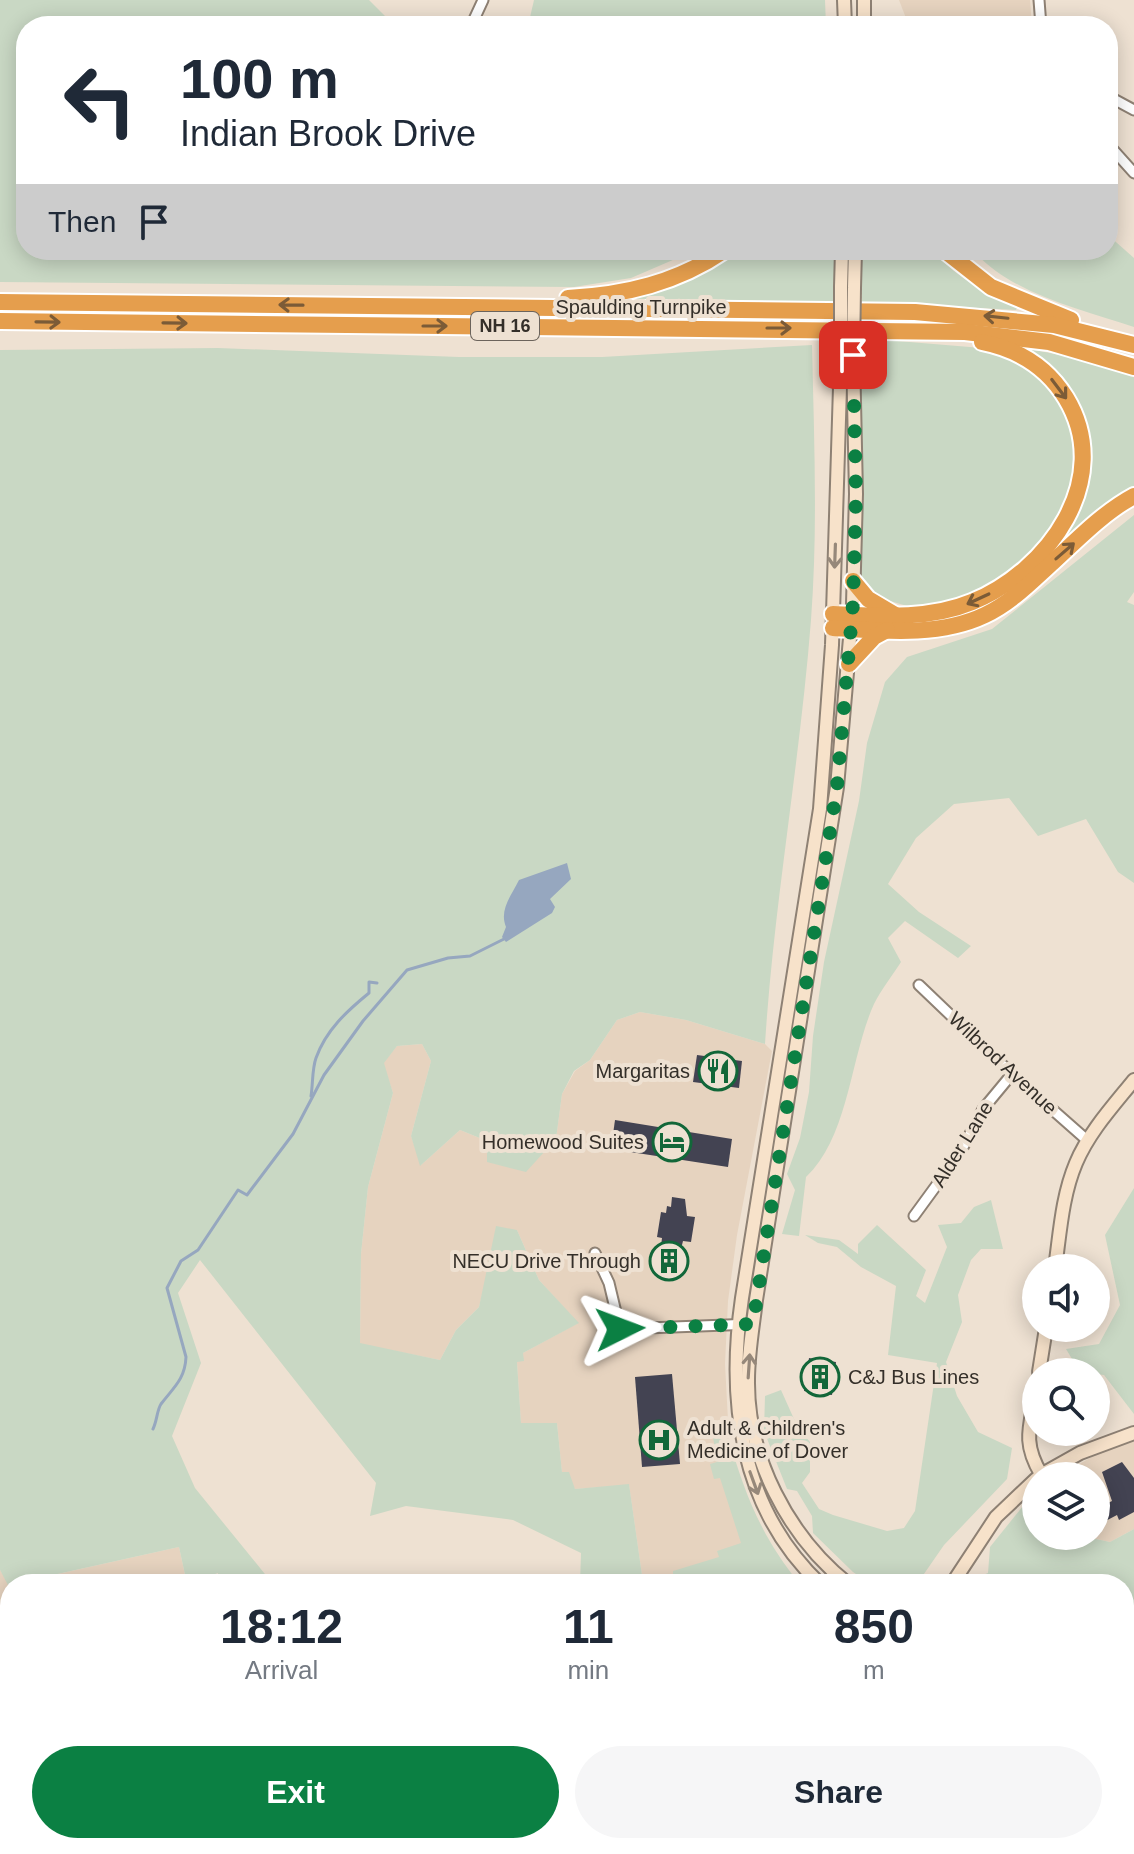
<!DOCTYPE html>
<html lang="en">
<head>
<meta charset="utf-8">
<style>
	body { margin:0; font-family:Arial,sans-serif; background:#f6f6f7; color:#1f2937; height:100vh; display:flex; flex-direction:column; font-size:30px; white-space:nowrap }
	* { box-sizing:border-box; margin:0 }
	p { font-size:26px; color:#747a83 }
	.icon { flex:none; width:44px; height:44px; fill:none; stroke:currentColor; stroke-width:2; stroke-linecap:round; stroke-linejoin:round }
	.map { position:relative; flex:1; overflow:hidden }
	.panel { position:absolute; left:0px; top:1574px; width:1134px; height:280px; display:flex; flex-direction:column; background:#fff; border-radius:32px 32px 0 0; box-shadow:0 4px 20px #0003 }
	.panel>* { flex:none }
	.top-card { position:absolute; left:16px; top:16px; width:1102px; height:244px; border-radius:32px; box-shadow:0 4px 20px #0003; background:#fff; color:#1f2937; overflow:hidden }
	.tools { position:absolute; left:1022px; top:1254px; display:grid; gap:16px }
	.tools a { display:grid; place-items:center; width:88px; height:88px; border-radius:50%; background:#fff; box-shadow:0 4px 20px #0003; font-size:40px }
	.pin { position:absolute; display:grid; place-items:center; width:68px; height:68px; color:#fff; margin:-34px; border-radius:16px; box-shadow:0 4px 12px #0006 }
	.me { position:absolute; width:88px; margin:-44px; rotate:87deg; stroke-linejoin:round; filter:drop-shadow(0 0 6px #0008) }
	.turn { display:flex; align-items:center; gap:28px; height:168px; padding:0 32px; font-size:36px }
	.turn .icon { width:104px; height:104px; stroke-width:2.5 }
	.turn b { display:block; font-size:56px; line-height:68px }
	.then { display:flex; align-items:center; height:76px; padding:0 32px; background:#0003; gap:16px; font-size:30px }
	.eta { display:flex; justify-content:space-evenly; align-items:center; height:136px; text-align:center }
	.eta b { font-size:48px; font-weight:600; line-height:56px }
	.button { display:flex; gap:16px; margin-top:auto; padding:16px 32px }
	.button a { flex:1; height:92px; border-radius:48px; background:#0b8043; color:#fff; font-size:32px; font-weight:600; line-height:92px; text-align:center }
	.button a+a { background:#f6f6f7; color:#1f2937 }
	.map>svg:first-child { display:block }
</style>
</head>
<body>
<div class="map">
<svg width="1134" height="1854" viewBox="0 0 1134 1854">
	<rect width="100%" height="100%" fill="#eee1d2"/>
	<g fill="#e6d3bf">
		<polygon points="899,0 1030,0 1032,26 909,26"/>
		<polygon points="640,1012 686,1020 765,1044 772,1051 737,1235 728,1301 725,1364 729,1439 740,1481 767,1539 715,1575 642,1575 629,1485 575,1489 562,1473 557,1423 521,1424 517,1362 523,1353 578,1323 539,1280 517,1230 487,1275 479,1307 456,1330 440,1360 360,1344 361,1254 368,1187 393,1093 383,1063 397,1046 422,1044 431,1061 411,1136 421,1165 460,1130 487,1141 556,1139 562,1094 575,1071 590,1060 617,1020"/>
		<polygon points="1134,1439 1134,1529 1110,1542 1082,1536 1096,1536 1096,1476 1058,1476 1099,1453"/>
		<polygon points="179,1547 187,1584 13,1584"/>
		<polygon points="0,1570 10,1585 10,1797 0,1798"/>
		<polygon points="945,1844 1066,1844 1067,1854 944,1854"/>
	</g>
	<g fill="#c9d8c4">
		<polygon points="0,0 369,0 389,20 376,26 26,26 26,250 696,250 631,278 574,287 0,282"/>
		<polygon points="534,0 825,0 826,26 528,26"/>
		<path d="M1108,235L1134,258V327C1082,310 1009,293 973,250H1108Z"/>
		<polygon points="731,250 835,250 835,303 624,300 624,297"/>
		<path d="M862,250H932C956,277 984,293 1018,306L1016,310L862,302Z"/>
		<polygon points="861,338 994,349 1015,356 1059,394 1078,450 1067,505 1031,556 983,590 943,604 907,606 873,596 860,577"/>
		<path d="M812,345C814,437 818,528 811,620C800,762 774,902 765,1044L686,1020L640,1012L617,1020L590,1060L574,1071L562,1094L556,1139L526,1172L487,1162V1141L460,1130L420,1166L411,1136L431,1061L422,1044L397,1046L384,1063L393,1093L368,1187L361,1254L360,1343L440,1360L456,1330L479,1307L496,1226L517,1230L539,1280L579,1323L523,1353L524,1361L517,1362L521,1423H557L562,1472H569L575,1489L629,1484L642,1575H673V1571L719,1557L717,1551L741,1543L720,1478L714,1479L710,1464L717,1462L713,1437L729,1439C745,1495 762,1538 800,1584H580L581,1553L513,1520L406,1506L370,1516L376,1483L200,1260L178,1293L201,1363L172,1436L195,1488L273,1584H216L218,1573L187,1584L179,1547L8,1585L0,1570V350L218,348L459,357H602Z"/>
		<path d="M1024,348L1102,363L1134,373V492C1108,513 1082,534 1056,554C1009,592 966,628 902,621L955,613L1058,538L1084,433L1023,350Z"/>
		<path d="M1134,515V592L1127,602L1134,605V883L1118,872L1086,819L1038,836L1009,798L954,804L916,838L888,884L919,912L971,946L958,958L905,921L888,938L901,962C892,976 881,990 874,1004C850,1057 849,1137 806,1177L799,1236L782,1234L795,1190L787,1174L800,1138L809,1092L813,1036L824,962L859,801L867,743L885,682L907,657L992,629Z"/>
		<polygon points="1134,1188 1134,1414 1104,1375 1080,1372 1066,1349 1099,1344 1120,1305 1105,1235"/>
		<polygon points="991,1200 1003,1249 981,1249 971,1260 958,1295 962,1322 946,1362 957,1396 978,1432 1012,1448 1007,1479 944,1545 917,1584 871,1584 853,1572 813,1533 812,1516 797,1491 787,1489 764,1431 765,1396 781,1390 798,1428 810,1442 810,1472 802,1483 819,1509 833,1515 887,1531 904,1528 915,1511 937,1363 888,1355 896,1286 861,1267 837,1247 818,1243 805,1235 839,1240 858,1254 858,1244 877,1225 926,1270 916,1296 925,1303 947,1247 938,1225 961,1223 974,1207"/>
		<polygon points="1027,1501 1036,1511 1036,1536 1082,1536 1110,1542 1134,1529 1134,1741 1124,1730 1124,1584 972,1584 975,1578 988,1573 990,1547"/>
		<polygon points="1124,1766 1134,1769 1134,1854 1067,1854 1066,1844 1124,1844"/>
		<polygon points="887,1844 896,1851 907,1850 911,1844 945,1844 944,1854 848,1854 863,1847"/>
	</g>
	<path fill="#96a7bf" d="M567,863L571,879L550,899L555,907L552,913L506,942L502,937L506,927C499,910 511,896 519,880Z"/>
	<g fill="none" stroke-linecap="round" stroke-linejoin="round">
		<g stroke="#96a7bf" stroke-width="3">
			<path d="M311,1096C313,1084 312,1069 316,1058C326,1030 347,1011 369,993V982L377,983"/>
			<path d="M153,1429C157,1421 157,1410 161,1404C174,1387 185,1379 186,1357L167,1288L181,1261L198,1250L238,1190L247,1195L293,1134L324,1075L363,1021L407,970L448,958L470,956L504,939"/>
		</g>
	</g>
	<g fill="#434352">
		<polygon points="697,1055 742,1061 739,1088 693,1082"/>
		<polygon points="615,1120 732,1139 728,1167 611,1149"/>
		<polygon points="672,1197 685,1199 687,1216 695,1217 691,1242 683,1241 681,1249 678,1248 674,1273 662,1271 665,1247 661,1246 662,1238 657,1237 661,1212 666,1213 667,1206 671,1207"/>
		<polygon points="809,1358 836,1362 832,1395 804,1391"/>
		<polygon points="672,1374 680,1464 642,1467 635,1377"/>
		<polygon points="1122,1462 1134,1478 1134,1512 1119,1520 1117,1515 1096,1526 1096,1509 1112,1501 1102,1472"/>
	</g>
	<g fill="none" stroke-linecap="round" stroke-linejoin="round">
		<defs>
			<g id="street">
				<polyline points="1039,0 1041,26"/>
				<polyline points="471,26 483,0"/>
				<polyline points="1108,96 1134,110"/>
				<polyline points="1108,144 1134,173"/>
				<polyline points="919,985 1012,1074 1088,1141"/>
				<polyline points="914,1216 960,1153 983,1109 1012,1074"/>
				<polyline points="595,1253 609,1283 620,1329 753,1324"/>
				<polyline points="821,1854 839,1844"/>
			</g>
			<g id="secondary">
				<polyline points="844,0 845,26"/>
				<polyline points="864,0 864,26"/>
				<polyline points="841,287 842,250"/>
				<polyline points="854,288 855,250"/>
				<path d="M1055,1268C1060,1233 1062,1196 1076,1163C1089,1132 1113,1106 1134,1080"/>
				<polyline points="1039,1372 1046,1328"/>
				<path d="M1036,1392C1030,1427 1022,1442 1041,1474"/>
				<polyline points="1039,1476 1080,1453 1134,1433"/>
				<path d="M820,1584C740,1508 727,1401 742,1298L820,809L832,645L841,355"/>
				<path d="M848,1584C788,1536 747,1457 748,1380C748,1353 753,1326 756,1300L837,787L853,604L856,494L853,355"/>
				<polyline points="952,1584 996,1517 1036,1479"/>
				<polyline points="0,1825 10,1824"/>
			</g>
			<g id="highway">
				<polyline points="944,250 991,287 1071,320"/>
				<path d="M568,298C625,295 677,283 725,250"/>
				<polyline points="0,302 915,312 1054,325 1134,345"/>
				<polyline points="0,321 965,332 1049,342 1134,367"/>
				<polyline points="853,581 868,599 895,615"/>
				<path d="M833,614C878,616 929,620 972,602C1048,571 1115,479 1066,398C1047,367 1017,349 982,342"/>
				<path d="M833,628C883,631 939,637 985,615C1011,603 1032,581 1053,562C1078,539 1104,512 1134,496"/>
				<polyline points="849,664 874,637 887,630"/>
			</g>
		</defs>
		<use href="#street" stroke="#8e8174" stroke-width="13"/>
		<use href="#secondary" stroke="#8e8174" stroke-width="16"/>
		<use href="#highway" stroke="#fff" stroke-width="20"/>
		<use href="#street" stroke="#fff" stroke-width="9"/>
		<use href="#secondary" stroke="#f7e2ca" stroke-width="12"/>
		<use href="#highway" stroke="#e59e4d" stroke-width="16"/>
		<defs>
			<g id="secondary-bridge">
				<polyline points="841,355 841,287"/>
				<polyline points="853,355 854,288"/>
			</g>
		</defs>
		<use href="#secondary-bridge" stroke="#8e8174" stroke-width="16" stroke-linecap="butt"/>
		<use href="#secondary-bridge" stroke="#f7e2ca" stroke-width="12"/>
	</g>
	<defs><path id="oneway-shaft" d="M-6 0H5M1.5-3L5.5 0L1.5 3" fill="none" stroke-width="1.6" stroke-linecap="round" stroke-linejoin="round" transform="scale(2)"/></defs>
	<g stroke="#7b5b37">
		<use href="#oneway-shaft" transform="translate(291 305) rotate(-179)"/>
		<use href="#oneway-shaft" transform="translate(996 317) rotate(-174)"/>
		<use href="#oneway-shaft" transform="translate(48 322) rotate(1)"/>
		<use href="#oneway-shaft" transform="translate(175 323) rotate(1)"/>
		<use href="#oneway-shaft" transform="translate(435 326)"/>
		<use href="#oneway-shaft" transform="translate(779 328)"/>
		<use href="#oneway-shaft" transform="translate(1059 389) rotate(53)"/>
		<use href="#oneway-shaft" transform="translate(1065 551) rotate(-41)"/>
		<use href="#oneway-shaft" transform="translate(978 599) rotate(155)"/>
	</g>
	<g stroke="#96887a">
		<use href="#oneway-shaft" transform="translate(835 556) rotate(92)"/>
		<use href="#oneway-shaft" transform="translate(749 1366) rotate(-86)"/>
		<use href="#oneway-shaft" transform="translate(754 1483) rotate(70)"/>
	</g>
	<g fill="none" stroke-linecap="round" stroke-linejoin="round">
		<polyline stroke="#0b8043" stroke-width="14" stroke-dasharray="0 25.2" points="620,1329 753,1324 837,787 853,604 856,494 853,355"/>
	</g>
	<defs>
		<symbol id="restaurant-ring" viewBox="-11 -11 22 22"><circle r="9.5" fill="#eee1d2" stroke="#126739" stroke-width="1.5"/><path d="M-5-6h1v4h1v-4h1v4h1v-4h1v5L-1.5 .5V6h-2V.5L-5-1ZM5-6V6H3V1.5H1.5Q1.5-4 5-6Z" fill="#126739"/></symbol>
		<symbol id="hotel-ring" viewBox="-11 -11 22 22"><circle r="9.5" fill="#eee1d2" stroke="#126739" stroke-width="1.5"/><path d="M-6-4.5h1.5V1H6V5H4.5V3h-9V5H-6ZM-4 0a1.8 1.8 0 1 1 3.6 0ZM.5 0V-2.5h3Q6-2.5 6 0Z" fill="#126739"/></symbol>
		<symbol id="building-ring" viewBox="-11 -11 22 22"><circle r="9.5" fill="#eee1d2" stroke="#126739" stroke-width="1.5"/><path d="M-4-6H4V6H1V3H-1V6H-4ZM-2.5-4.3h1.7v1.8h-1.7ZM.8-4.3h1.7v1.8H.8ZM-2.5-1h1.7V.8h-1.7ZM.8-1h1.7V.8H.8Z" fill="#126739"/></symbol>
		<symbol id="hospital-ring" viewBox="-11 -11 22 22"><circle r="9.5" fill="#eee1d2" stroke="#126739" stroke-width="1.5"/><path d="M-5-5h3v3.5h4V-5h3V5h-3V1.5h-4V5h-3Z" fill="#126739"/></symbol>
	</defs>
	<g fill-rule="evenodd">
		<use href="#restaurant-ring" x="696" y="1049" width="44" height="44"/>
		<use href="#hotel-ring" x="650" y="1120" width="44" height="44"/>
		<use href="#building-ring" x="647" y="1239" width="44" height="44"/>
		<use href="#building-ring" x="798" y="1355" width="44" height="44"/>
		<use href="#hospital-ring" x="637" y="1418" width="44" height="44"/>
	</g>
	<g text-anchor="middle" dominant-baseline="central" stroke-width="8" stroke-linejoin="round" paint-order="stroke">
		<rect fill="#eee1d2" stroke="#6c645c" stroke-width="2" x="471" y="312" width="68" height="28" rx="6"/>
		<g font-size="18" font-weight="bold" fill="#342f29">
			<text x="505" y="326">NH 16</text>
		</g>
		<g font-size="20" fill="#342f29" stroke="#eee1d2">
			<text x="641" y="307">Spaulding Turnpike</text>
			<text transform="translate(1003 1063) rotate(43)">Wilbrod Avenue</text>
			<text transform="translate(962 1144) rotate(-58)">Alder Lane</text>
		</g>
		<g font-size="20" fill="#342f29" stroke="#eee1d2" text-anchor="end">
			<text x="690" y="1071">Margaritas</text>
			<text x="644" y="1142">Homewood Suites</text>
			<text x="641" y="1261">NECU Drive Through</text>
			<text x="848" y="1377" text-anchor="start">C&amp;J Bus Lines</text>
			<text x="687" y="1428" text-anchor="start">Adult &amp; Children's<tspan x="687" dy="23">Medicine of Dover</tspan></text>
		</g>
	</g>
</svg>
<div class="tools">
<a><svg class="icon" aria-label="sound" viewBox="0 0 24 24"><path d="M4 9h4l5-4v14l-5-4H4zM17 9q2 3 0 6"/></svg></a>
<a><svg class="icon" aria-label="search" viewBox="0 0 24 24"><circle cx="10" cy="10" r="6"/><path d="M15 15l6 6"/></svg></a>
<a><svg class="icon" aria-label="layers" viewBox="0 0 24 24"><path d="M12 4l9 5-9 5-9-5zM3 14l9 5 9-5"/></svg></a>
</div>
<div class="pin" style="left:853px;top:355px;background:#d93025"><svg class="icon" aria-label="arrive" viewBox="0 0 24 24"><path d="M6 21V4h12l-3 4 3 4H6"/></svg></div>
<svg class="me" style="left:620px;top:1329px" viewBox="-20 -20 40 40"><path d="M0-17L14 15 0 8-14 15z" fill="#0b8043" stroke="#fff" stroke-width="4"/></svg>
<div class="top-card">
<div class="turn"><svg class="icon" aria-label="left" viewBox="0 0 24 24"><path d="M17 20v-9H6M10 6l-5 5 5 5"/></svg><div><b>100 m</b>Indian Brook Drive</div></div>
<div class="then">Then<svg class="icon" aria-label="arrive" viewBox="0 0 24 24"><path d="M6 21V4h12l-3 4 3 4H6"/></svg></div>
</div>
<section class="panel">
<div class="eta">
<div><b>18:12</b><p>Arrival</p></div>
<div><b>11</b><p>min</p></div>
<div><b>850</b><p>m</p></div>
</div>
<div class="button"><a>Exit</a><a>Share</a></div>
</section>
</div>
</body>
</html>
